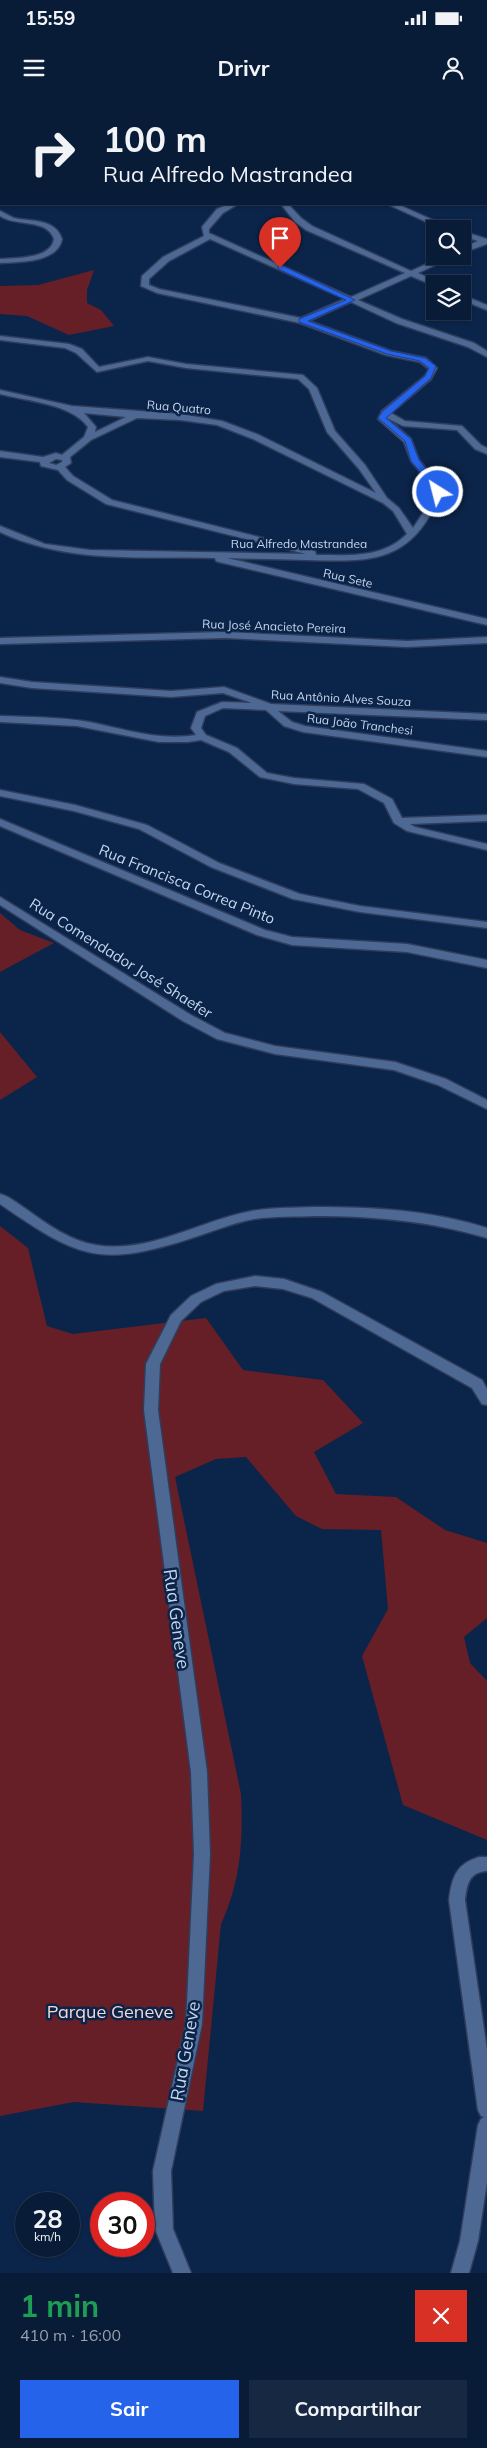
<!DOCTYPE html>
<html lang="pt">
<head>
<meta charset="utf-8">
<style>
	body { margin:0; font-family:Mulish,sans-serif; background:#162842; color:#f1f3f6; height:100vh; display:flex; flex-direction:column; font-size:19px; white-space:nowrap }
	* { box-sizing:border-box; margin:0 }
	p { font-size:16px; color:#98a1ad }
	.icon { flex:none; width:28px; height:28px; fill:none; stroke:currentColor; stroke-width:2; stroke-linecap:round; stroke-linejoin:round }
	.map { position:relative; height:2173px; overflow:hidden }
	.details { display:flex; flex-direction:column; background:#081b37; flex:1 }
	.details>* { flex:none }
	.guide { position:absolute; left:0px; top:0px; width:488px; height:105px; box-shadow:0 1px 4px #0004,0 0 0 1px #293952; background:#081b37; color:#f1f3f6; overflow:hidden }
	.buttons { position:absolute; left:426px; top:120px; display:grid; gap:10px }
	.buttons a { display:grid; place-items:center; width:45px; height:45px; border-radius:0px; background:#081b37; box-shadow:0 1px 4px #0004,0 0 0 1px #293952; font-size:25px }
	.speed { position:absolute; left:15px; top:2092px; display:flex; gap:10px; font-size:25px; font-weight:700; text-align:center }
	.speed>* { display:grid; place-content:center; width:65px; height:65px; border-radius:50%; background:#081b37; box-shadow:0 1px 4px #0004,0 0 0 1px #293952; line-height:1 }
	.speed small { font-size:12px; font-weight:400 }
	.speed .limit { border:8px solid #d22; background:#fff; color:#111 }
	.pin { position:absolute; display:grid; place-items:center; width:42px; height:42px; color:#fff; margin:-51px -21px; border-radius:50% 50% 50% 0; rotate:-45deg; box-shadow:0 0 5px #0007 }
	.pin .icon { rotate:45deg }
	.me { position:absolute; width:55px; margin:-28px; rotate:324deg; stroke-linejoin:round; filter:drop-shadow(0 0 4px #0008) }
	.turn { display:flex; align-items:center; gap:18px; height:105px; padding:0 20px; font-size:22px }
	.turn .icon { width:65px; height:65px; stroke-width:2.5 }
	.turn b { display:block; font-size:35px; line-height:42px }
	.round { display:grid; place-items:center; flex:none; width:52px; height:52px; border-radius:0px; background:#162842 }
	.headline { display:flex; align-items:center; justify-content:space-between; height:85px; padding:0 20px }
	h1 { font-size:30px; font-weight:700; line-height:38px; color:#1e9e55 }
	.action { display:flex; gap:10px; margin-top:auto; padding:10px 20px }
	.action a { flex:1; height:58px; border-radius:0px; background:#2563eb; color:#fff; font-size:20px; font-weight:700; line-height:58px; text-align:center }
	.action a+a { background:#162842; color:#f1f3f6 }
	.status { display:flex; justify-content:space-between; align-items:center; height:35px; padding:0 25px; background:#081b37; direction:ltr }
	.status svg { height:14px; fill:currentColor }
	header { display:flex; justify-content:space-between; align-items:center; height:65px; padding:0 20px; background:#081b37; font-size:22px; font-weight:700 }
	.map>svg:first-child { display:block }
</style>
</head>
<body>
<div class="status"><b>15:59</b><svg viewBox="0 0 49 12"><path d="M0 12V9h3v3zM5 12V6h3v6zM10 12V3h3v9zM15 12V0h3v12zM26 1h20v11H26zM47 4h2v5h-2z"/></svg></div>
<header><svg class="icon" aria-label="menu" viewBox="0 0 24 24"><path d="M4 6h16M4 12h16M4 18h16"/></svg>Drivr<svg class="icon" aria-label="person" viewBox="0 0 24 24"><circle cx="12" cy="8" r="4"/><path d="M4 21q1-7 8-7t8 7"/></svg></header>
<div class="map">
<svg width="487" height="2173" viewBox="0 0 487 2173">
	<rect width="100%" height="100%" fill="#0b2449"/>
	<g fill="#671f27">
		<polygon points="94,170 87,190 87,203 101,210 114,226 69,235 27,216 0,214 0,186 38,185"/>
		<polygon points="0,813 20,830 54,843 0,872"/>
		<polygon points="0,932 37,977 0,1000"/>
		<path d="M0,1126L28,1148L47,1226L73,1234L206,1218L243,1270L323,1280L363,1323L314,1352L336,1394L396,1397L445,1430L487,1443V1518L464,1537L470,1563L487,1581V1740L403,1705L362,1556L388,1509L381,1430L322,1429L296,1416L246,1357L216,1359L175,1377L241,1694C243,1742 241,1780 221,1824L203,2011L74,2002L0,2016Z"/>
	</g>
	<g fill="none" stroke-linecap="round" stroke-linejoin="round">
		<defs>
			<g id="minor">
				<rect x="70" y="0" width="7" height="1"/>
				<rect x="139" y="0" width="7" height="1"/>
				<rect x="309" y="0" width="8" height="1"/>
				<rect x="0" y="39" width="1" height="4"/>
				<rect x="486" y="62" width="1" height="5"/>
				<rect x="0" y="71" width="1" height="4"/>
				<rect x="486" y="87" width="1" height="4"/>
				<rect x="0" y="95" width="1" height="4"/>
				<path d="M229,104H238L223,113L209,129V133L351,197L405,173L306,130L295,122L281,104H288L301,118L312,126L411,171L444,156H455L418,173L438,182L439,184H435V186L411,176L358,200L402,219L474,243L487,251V257L468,247L396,223L351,202L309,221L391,251L426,258L437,268L431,279L391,313L405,321L462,326L481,345L487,348V354L475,349L457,330L403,326L387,318L411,339L419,360L441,387C441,398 435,406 430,415C401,466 358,461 307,460C280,459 253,459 227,458L487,519V525L219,462L216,461L215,458C143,456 67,464 0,432V426L45,444L90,450L306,454L106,404L67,380L58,370L41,366L40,362L0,357V351L43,357L56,353L62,355L84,337L88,327C72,304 27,301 0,294V290L72,306L180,314L222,321L259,335L376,393L359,369L327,332L309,289L298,279L186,268L148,261L97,272L76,253L65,248L0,240V236L69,244L82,249L99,267L148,257L186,264L303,275L317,288L335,331L365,365L387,398L399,408L413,428C421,416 432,402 433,387L411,361L404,342L378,319L382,311L425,276L429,269L420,262L386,255L300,223L157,193L141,186L142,176L163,157L204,136L202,127L217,109ZM210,139L345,199L301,218L159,189L149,185V179L169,161ZM84,313L126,317L95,332L96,327ZM137,318L180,320L217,325L253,339L383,403L393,411L407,434C382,459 348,455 316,455L315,451L112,400L73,376L65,367L71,363L70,357L91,340ZM56,359L62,360V362L56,365L49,363Z"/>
				<polygon points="387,104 397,104 453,129 442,129"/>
				<path d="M0,111C5,113 9,116 14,118C32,122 55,118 62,139C58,163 18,162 0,163V159C16,158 51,159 54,139C47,118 16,127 0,116Z"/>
				<polygon points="462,131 487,139 487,144 462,153 462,148 478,141 462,136"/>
				<polygon points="462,195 487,205 487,210 462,200"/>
				<polygon points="225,532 407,541 487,537 487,543 407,547 225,538 0,544 0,538"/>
				<path d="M0,577L32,582L171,591L224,587L271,604L487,614V620L278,611L292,622L305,626L487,651V657L303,632L284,626L266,610L223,608L205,616L201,628L206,635L237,648L267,673L294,678L364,684L392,699L402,718L487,715V721L410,724L415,727L487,744V750L407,731L394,723L384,703L358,689L294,684L260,677L229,652L201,640L188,642H159L77,626L0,622V616C30,617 60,617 89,622C124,629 159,641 196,635L191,628L197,612L222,602L252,603L223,593L171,597L32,588L0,583Z"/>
				<polygon points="0,690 75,705 147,725 219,763 300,794 360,806 487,822 487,828 360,812 293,799 211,767 139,729 74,711 0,696"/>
				<polygon points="0,719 265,830 292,837 407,844 487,860 487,868 407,852 292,845 257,835 0,726"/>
				<path d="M0,1094C9,1096 18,1104 26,1109C47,1124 70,1141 96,1145C147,1154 198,1122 247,1112C269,1107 292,1108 315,1107C373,1107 431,1110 487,1128V1138C430,1121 374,1116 315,1116C295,1117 274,1116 254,1119C232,1123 211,1132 189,1139C98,1168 77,1157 0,1104Z"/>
				<polygon points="255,1176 284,1179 322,1192 482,1280 487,1289 487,1305 482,1304 472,1288 312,1198 283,1189 255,1186 224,1191 201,1202 181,1221 160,1264 158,1310 207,1672 210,1754 202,1924 171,2071 173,2129 191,2173 173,2173 155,2129 153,2071 186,1924 194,1754 191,1672 144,1310 146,1264 171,1215 191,1196 216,1184"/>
				<path d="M479,1757H487V1771C469,1772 467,1784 465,1800L487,1950V2082L478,2141L469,2173H451L460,2141L478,2025L481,2019L484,2017L481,2016L478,2010L449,1800C452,1777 456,1764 479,1757Z"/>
			</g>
			<polygon id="tertiary" points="0,797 191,915 225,933 275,946 395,962 446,979 487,1000 487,1009 438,985 394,970 275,954 217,939 183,921 0,805"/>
		</defs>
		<use href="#minor" stroke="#303c5c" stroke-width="3"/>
		<use href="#tertiary" stroke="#303c5c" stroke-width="3"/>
		<use href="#minor" fill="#4d6993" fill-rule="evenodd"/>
		<use href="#tertiary" fill="#4d6993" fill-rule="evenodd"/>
	</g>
	<polygon fill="#2563eb" stroke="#184099" points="278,166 283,166 355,200 308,221 391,251 425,258 436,266 431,278 386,318 411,339 419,360 438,384 440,394 435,394 430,384 411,361 405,341 378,318 383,311 425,276 429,268 420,261 387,254 299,222 299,219 346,200 278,169"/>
	<g text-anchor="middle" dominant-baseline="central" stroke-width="5" stroke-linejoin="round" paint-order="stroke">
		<g font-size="12" fill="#c6d6ee" stroke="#0b2449">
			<text transform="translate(179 307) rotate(5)">Rua Quatro</text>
			<text x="299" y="443">Rua Alfredo Mastrandea</text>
			<text transform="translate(348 478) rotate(13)">Rua Sete</text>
			<text transform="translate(274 526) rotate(2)">Rua José Anacieto Pereira</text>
			<text transform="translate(341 598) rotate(3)">Rua Antônio Alves Souza</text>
			<text transform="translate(360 624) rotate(7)">Rua João Tranchesi</text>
		</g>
		<g font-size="15" fill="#c6d6ee" stroke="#0b2449">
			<text transform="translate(187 784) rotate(22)">Rua Francisca Correa Pinto</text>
			<text transform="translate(121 858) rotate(32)">Rua Comendador José Shaefer</text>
		</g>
		<g font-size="18" fill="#c6d6ee" stroke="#0b2449">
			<text transform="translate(177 1519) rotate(82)">Rua Geneve</text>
			<text transform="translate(185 1951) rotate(-80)">Rua Geneve</text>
		</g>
		<g font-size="18" fill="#f3d6d6" stroke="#0b2449">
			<text x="110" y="1911">Parque Geneve</text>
		</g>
	</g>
</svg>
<div class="buttons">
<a><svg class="icon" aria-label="search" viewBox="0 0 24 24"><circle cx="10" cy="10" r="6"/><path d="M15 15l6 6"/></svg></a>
<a><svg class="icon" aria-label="layers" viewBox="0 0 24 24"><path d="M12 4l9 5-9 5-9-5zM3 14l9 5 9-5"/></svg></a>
</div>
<div class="speed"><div>28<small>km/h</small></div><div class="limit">30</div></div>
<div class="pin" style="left:280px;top:168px;background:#d93025"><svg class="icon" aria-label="arrive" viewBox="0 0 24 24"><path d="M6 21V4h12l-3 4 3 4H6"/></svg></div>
<svg class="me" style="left:438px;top:392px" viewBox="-20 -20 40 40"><circle r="17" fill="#2563eb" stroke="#fff" stroke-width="3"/><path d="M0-11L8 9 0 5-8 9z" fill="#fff"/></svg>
<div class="guide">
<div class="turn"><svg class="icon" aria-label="right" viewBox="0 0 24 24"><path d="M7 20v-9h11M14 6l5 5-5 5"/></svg><div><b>100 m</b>Rua Alfredo Mastrandea</div></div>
</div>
</div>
<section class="details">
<div class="headline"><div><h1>1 min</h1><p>410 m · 16:00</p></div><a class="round" style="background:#d93025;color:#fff"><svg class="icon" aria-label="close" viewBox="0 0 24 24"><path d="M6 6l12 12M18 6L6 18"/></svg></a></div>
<div class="action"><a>Sair</a><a>Compartilhar</a></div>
</section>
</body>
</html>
